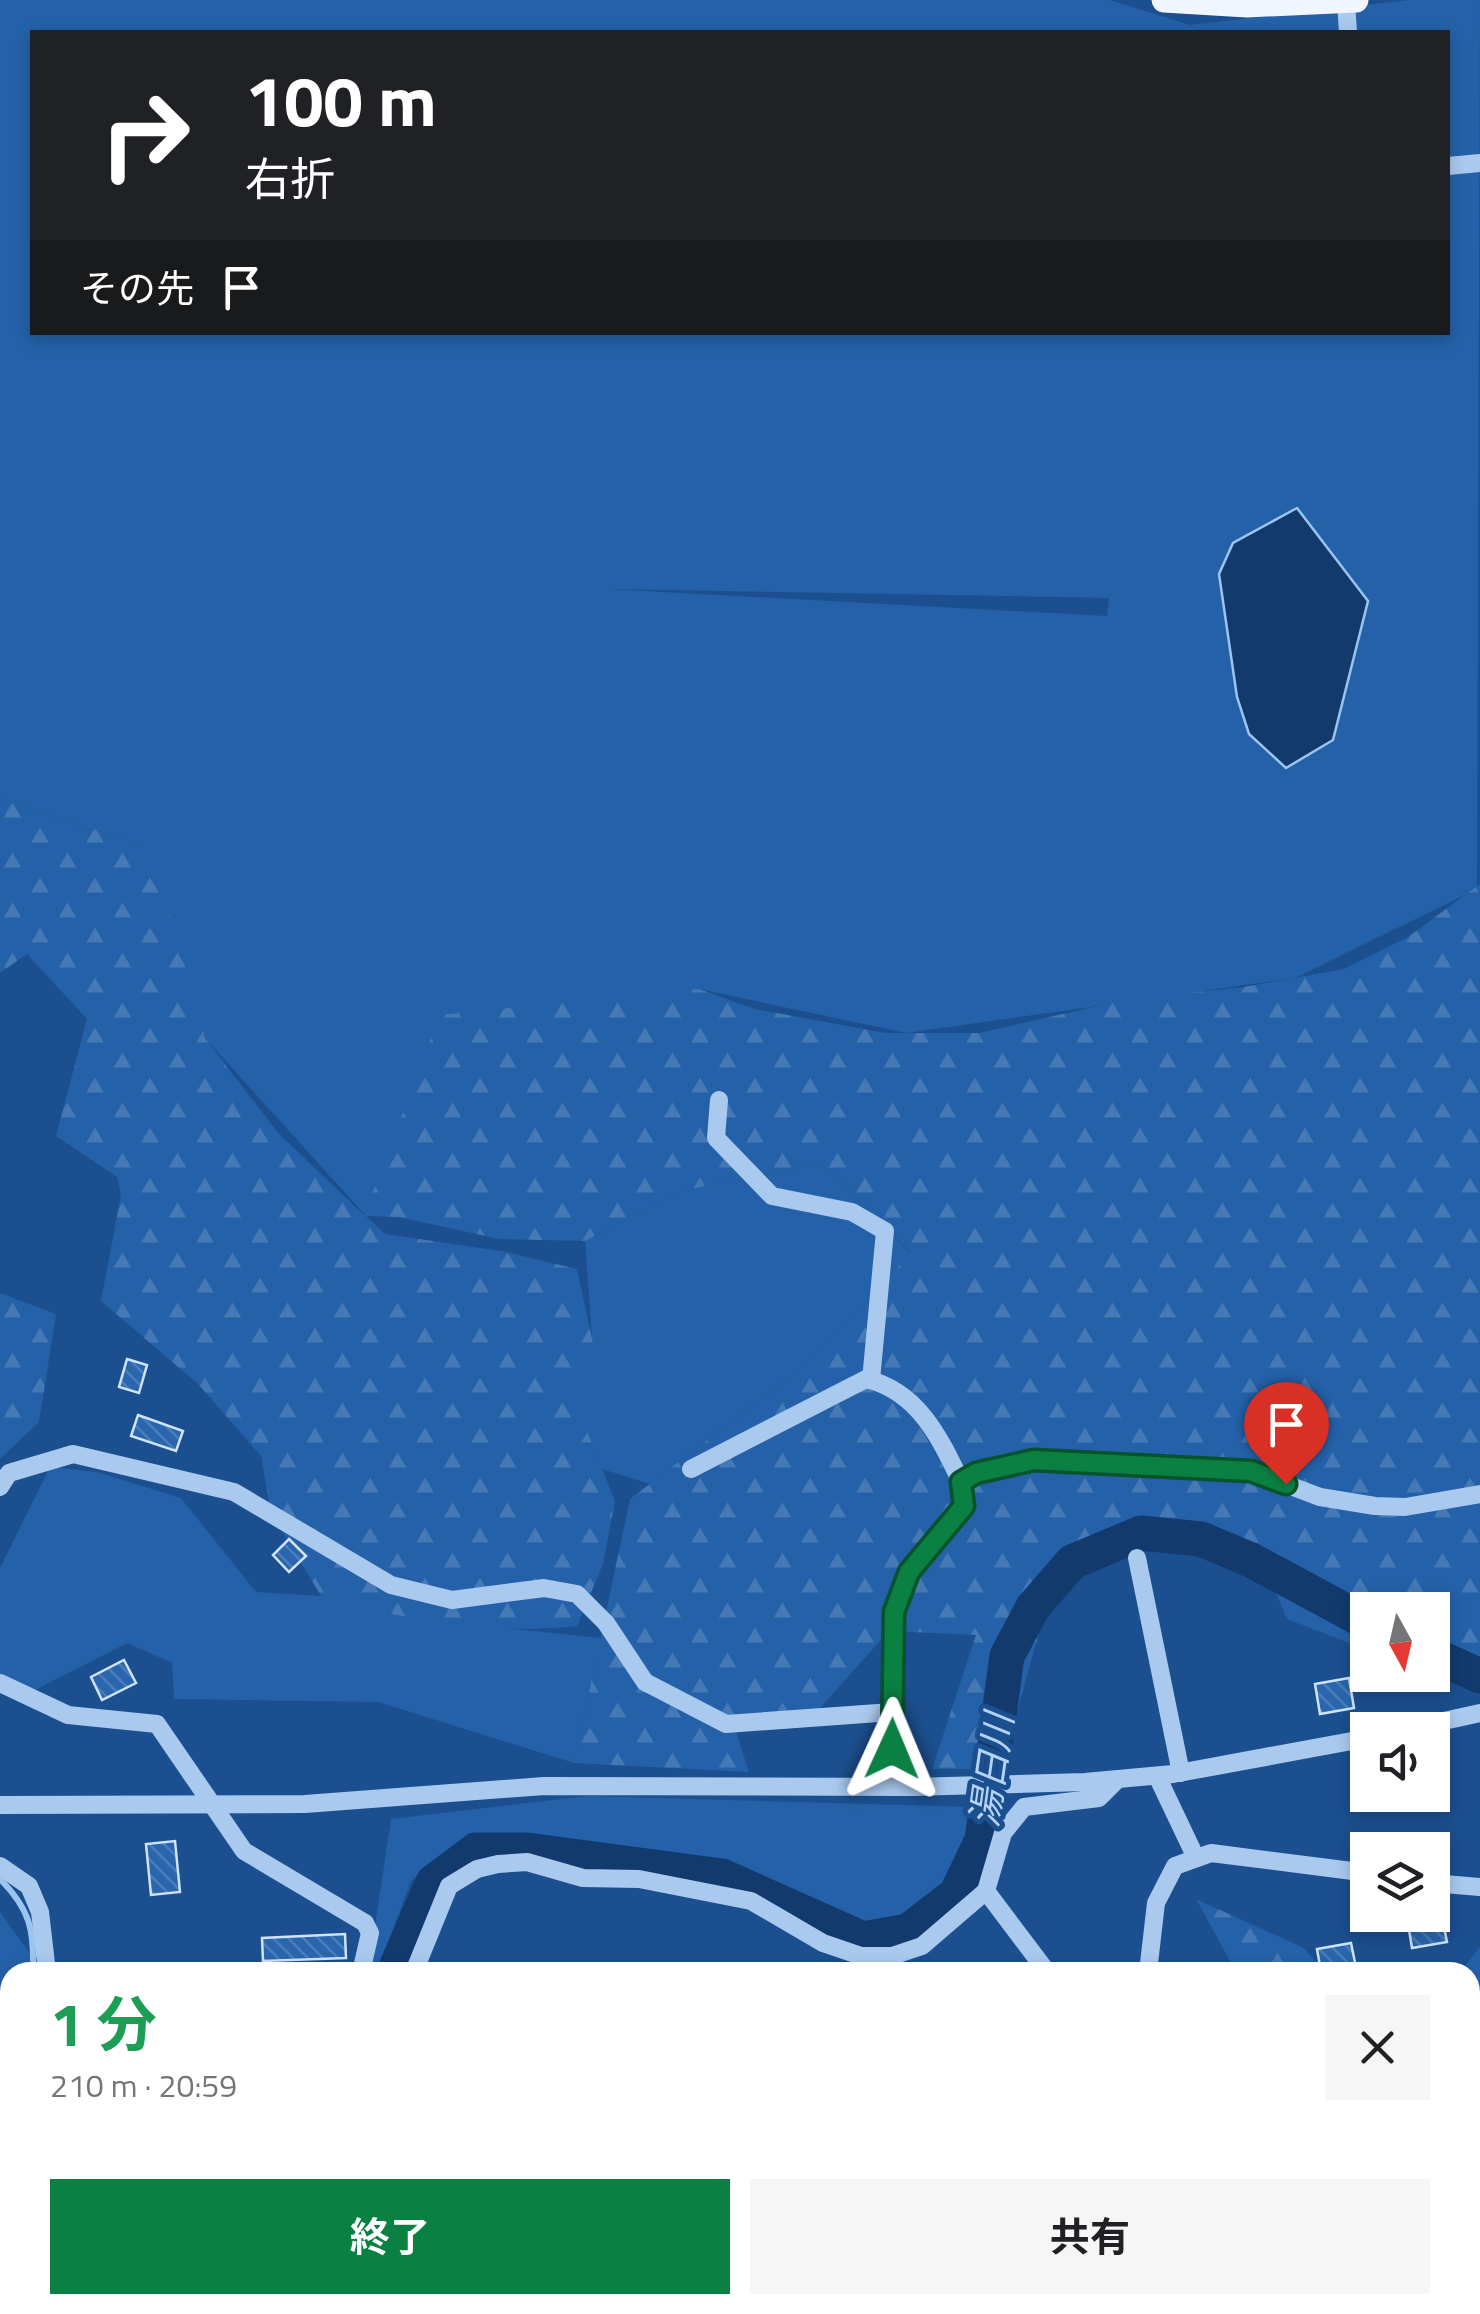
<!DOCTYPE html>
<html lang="ja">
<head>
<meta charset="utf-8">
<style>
	body { margin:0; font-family:"Titillium Web","Noto Sans JP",sans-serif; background:#f6f6f6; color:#202124; height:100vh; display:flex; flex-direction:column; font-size:38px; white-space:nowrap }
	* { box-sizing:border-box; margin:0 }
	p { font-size:32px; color:#757577 }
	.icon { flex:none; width:55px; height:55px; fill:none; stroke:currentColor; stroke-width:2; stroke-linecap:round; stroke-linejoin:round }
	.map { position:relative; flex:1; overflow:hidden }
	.drawer { position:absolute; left:0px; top:1962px; width:1480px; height:352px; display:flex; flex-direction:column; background:#fff; border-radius:30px 30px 0 0; box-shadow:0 5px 15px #0003 }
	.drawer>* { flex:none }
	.banner { position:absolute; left:30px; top:30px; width:1420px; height:305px; border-radius:0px; box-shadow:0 5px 15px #0003; background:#202124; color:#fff; overflow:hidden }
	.needle { width:65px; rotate:172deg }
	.controls { position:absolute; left:1350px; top:1592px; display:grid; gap:20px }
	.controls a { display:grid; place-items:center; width:100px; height:100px; border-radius:0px; background:#fff; box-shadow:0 5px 15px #0003; font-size:50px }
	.pin { position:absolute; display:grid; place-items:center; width:85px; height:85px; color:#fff; margin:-102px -42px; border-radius:50% 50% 50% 0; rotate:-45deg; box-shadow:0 0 10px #0007 }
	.pin .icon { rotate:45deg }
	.me { position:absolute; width:110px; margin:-55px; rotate:1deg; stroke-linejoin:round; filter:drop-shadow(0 0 8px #0008) }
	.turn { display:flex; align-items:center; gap:35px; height:210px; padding:0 50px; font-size:45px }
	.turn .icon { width:130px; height:130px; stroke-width:2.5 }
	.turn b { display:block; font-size:70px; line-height:85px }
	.then { display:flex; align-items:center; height:95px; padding:0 50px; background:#0003; gap:20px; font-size:38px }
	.round { display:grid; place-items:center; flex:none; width:105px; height:105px; border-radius:0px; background:#f6f6f6 }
	.overview { display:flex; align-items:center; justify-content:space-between; height:170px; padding:0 50px }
	h1 { font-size:60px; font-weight:700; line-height:75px; color:#1e9e55 }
	.button { display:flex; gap:20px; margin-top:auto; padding:20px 50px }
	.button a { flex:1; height:115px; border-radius:0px; background:#0b8043; color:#fff; font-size:40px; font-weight:700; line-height:115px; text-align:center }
	.button a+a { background:#f6f6f6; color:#202124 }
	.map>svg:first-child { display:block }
</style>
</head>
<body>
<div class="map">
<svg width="1480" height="2314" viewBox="0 0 1480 2314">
	<defs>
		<pattern id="forest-firs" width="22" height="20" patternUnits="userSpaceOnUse" patternTransform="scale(2.5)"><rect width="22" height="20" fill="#2461a8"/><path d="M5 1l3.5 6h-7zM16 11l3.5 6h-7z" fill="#4579b5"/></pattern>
		<pattern id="building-back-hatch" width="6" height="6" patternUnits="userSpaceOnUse" patternTransform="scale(2.5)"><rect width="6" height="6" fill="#2a66ad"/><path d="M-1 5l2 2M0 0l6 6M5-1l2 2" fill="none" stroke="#4a7db9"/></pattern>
	</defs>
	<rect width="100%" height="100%" fill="#1b4f8f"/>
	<g fill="#2461a8" fill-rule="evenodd">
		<path d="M0,0H1110L1190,25L1409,0H1480L1477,889L1295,978L906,1033L699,989L365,1215L205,1038L142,845L0,799ZM32,32H1448V332H32ZM608,589L1109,598V599L1107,616Z"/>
		<polygon points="820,1163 911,1254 795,1373 650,1484 602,1469 575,1404 592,1339 585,1241 684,1190"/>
		<polygon points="50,1467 97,1472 181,1498 256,1592 321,1596 476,1625 601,1638 574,1763 378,1702 174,1699 172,1663 127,1643 35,1690 0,1676 0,1568"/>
		<path d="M586,1796L975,1807L956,1868L920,1912L861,1930C736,1861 611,1839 469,1833L411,1881L377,1972H368L391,1819Z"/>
		<polygon points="0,1912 34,1960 25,1972 10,1972 10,1996 0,2004"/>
		<polygon points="10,2104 10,2220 0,2225 0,2106"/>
	</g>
	<g fill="url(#forest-firs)">
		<path d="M0,799L143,845L174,926L205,1038L279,1134L364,1215L440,1015L699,989L755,1009L885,1033H979L1133,998L1238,988L1344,969L1408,937L1480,884V1689L1433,1672L1432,1610H1368L1367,1650L1287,1619L1269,1577L1141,1533L1086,1556L1040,1629L1001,1769H932L976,1635L889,1631L811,1718L736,1732L749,1772L574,1763L630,1499L795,1373L911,1253L820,1163L685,1190L585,1241L499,1239L399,1217L366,1216L385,1234L501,1251L577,1269L595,1353L576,1404L615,1501L603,1564L577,1626C490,1635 404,1620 321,1596L271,1513L261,1456L198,1384L101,1301L121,1195L117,1177L56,1136L87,1019L27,954L0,973Z"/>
		<polygon points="0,1293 56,1314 39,1422 0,1459"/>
		<polygon points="1196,1899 1304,1948 1325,1972 1236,1972"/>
		<polygon points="1480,1947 1480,2314 916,2314 930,2305 1470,2305 1470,1972 1460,1972"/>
		<polygon points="10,2262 10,2305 582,2305 576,2314 0,2314 0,2271"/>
		<polygon points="722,2305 881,2305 883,2314 722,2314"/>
	</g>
	<polygon fill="#123a6d" stroke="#9cc4f0" stroke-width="2.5" points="1297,508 1368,601 1333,740 1286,768 1249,734 1237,697 1219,574 1233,543"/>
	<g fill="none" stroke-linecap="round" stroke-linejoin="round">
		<g stroke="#9cc4f0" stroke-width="6">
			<path d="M0,1879C31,1910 34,1931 33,1972"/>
			<polyline points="0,2024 10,2016"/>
		</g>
		<g stroke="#123a6d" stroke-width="35">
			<polyline points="1432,1654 1480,1676"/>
			<polyline points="394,1972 433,1882 476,1850 527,1850 722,1876 863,1939 908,1931 956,1894 982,1840 1007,1656 1033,1607 1072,1562 1141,1533 1201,1539 1251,1560 1368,1623"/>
			<polyline points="0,2254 10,2243"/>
		</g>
	</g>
	<g fill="url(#building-back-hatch)" stroke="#cfe3fa" stroke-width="2.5">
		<polygon points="127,1359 147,1365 139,1393 119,1387"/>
		<polygon points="138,1415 183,1431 176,1451 131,1436"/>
		<polygon points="289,1539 306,1556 289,1572 273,1555"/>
		<polygon points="124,1660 136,1683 102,1700 91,1677"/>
		<polygon points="1349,1678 1354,1708 1320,1714 1315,1684"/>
		<polygon points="175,1841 180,1892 151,1895 146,1844"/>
		<polygon points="1441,1912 1447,1942 1412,1948 1407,1918"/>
		<polygon points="345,1934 346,1958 263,1961 262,1938"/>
		<polygon points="1351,1943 1357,1972 1321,1972 1317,1949"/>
	</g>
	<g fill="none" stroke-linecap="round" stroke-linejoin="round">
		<g stroke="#a9c9ee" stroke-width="18">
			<polyline points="1346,2 1348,32"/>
			<polyline points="1448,166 1480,163"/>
			<polyline points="719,1100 716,1138 772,1196 852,1212 885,1231 871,1380"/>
			<path d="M691,1469L866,1379C918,1391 940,1438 961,1482"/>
			<polyline points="0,1487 9,1473 73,1454 234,1492 391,1585 452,1600 544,1588 577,1594 606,1623 645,1682 726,1724 892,1712"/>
			<polyline points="1137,1558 1181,1773"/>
			<polyline points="0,1683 68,1715 157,1724 244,1851 365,1923 370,1933 361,1972"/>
			<polyline points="1403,1730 1480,1713"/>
			<polyline points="1157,1776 1196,1858"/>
			<polyline points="893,1787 893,1613 909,1571 964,1506 961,1482 976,1473 1034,1461 1251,1471 1320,1497 1375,1506 1405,1507 1480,1494"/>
			<polyline points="0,1805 305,1804 544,1786 913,1787 1085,1782 1173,1774 1368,1738"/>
			<polyline points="0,1866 29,1886 40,1912 47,1972"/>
			<polyline points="1432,1883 1480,1887"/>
			<polyline points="986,1891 1003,1833 1024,1807 1099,1798 1118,1779"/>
			<polyline points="414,1972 449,1886 477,1869 498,1864 527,1862 583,1878 639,1879 751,1901 823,1943 861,1956 892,1956 922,1946 986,1891 1047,1972"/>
			<polyline points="1148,1972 1156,1903 1175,1866 1211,1853 1368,1873"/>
			<polyline points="0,2042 10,2035"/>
			<polyline points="0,2231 10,2221"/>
			<polyline points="127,2314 148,2305"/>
		</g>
		<polyline stroke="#f0f6ff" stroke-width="25" points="1164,0 1247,5 1356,0"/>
	</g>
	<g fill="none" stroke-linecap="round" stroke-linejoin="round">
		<defs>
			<polyline id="route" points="892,1749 894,1612 909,1572 964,1506 961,1482 976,1473 1034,1460 1251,1471 1286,1484"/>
		</defs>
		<use href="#route" stroke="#07532c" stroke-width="25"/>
		<use href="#route" stroke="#0b8043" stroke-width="18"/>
	</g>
	<g text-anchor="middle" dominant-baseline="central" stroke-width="10" stroke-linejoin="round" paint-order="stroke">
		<g font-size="38" font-style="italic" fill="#b5d3f5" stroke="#1b4f8f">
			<text transform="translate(991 1770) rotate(-82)">湯日川</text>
		</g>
	</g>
</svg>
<div class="controls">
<a><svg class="needle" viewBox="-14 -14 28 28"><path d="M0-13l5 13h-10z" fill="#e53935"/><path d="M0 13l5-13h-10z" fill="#757577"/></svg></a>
<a><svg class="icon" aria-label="sound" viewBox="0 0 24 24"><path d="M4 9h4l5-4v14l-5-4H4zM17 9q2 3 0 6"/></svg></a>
<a><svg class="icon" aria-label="layers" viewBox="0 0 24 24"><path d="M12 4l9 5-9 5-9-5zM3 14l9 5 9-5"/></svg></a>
</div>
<div class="pin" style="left:1286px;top:1484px;background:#d93025"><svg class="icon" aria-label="arrive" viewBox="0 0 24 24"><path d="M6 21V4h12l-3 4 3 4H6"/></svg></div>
<svg class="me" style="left:892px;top:1749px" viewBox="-20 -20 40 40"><path d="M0-17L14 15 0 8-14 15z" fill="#0b8043" stroke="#fff" stroke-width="4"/></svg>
<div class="banner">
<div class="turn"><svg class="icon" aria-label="right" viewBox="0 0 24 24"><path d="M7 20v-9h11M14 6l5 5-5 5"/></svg><div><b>100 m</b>右折</div></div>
<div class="then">その先<svg class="icon" aria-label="arrive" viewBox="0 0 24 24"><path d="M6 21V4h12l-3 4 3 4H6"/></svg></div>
</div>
<section class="drawer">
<div class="overview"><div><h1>1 分</h1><p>210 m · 20:59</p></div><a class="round"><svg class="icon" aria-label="close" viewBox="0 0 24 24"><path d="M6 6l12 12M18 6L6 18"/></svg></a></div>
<div class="button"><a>終了</a><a>共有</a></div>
</section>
</div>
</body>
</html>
